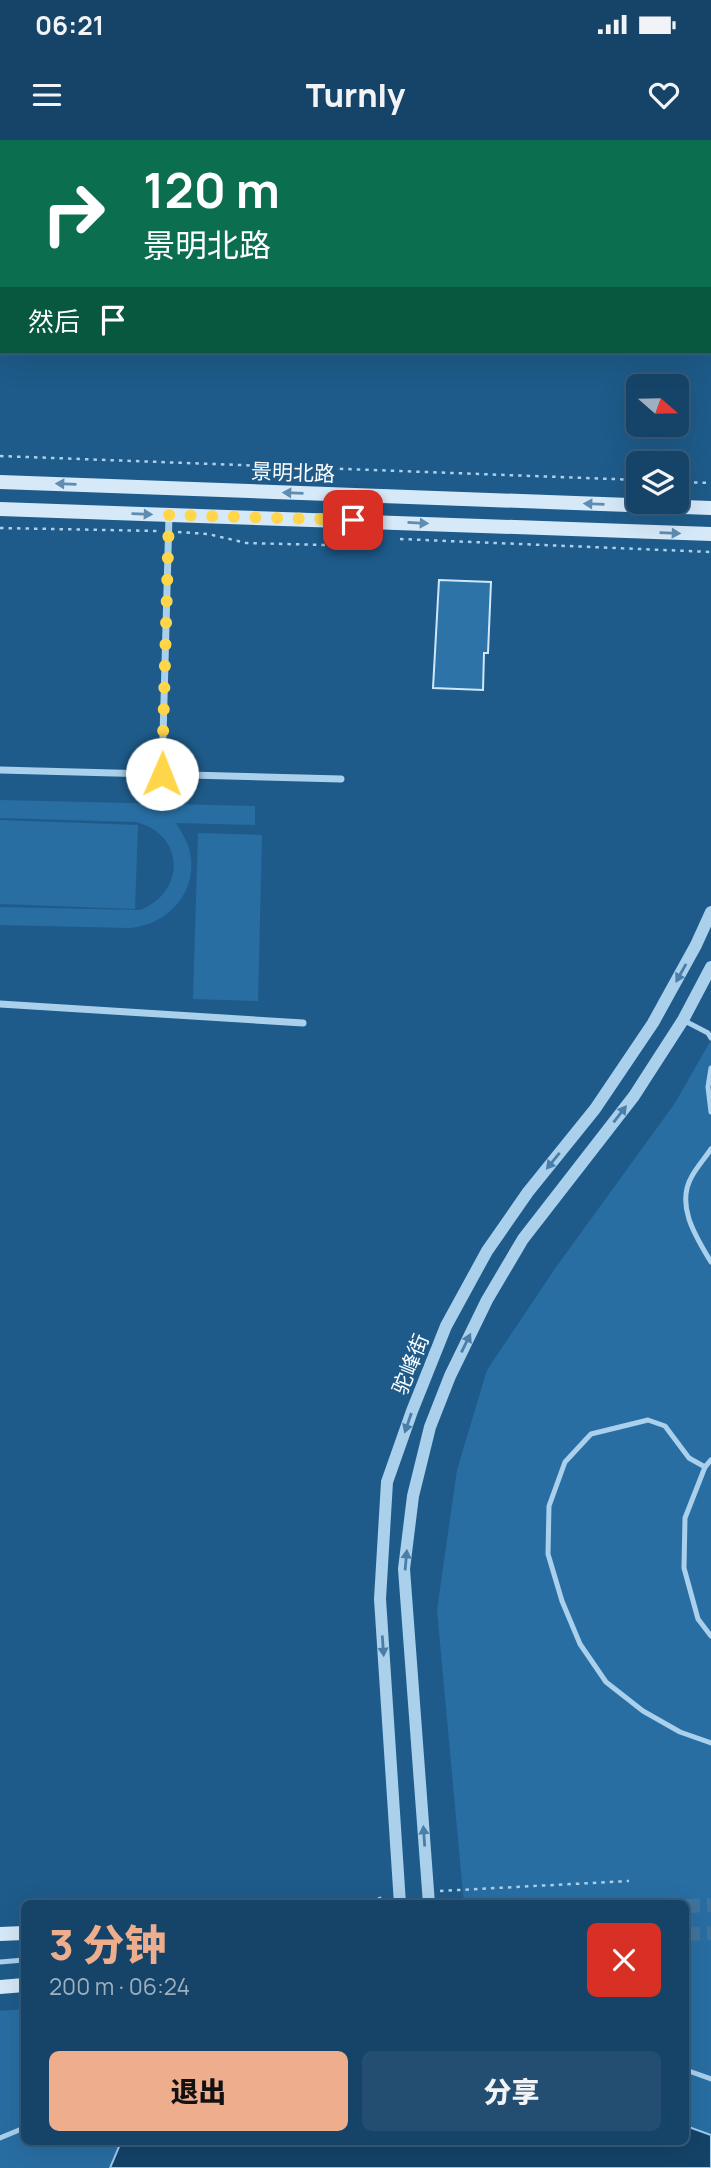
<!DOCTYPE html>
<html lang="zh">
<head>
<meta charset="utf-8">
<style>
	body { margin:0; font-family:Manrope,"Noto Sans SC",sans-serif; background:#234e71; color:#f1f3f6; height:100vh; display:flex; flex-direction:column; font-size:26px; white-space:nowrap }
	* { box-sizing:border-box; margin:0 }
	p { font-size:23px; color:#9eb0c0 }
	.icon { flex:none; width:38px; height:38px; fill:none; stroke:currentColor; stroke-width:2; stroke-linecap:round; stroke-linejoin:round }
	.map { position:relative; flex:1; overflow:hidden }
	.details { position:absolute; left:21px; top:1760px; width:668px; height:245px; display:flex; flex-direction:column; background:#164468; border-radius:10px; box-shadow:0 7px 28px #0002,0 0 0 2px #355c7c }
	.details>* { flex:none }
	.guide { position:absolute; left:0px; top:0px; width:712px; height:214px; box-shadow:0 7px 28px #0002,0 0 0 2px #355c7c; background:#0b6e4f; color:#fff; overflow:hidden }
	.needle { width:46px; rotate:110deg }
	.tools { position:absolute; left:626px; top:234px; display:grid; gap:14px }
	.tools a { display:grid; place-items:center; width:63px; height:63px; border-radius:10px; background:#164468; box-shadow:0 7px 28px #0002,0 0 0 2px #355c7c; font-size:35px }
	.pin { position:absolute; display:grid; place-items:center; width:60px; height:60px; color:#fff; margin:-30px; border-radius:14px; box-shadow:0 4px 10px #0006 }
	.me { position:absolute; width:77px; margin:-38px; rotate:1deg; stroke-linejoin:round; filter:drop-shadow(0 0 5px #0008) }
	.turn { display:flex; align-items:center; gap:24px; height:147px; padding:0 28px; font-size:32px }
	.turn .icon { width:91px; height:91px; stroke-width:2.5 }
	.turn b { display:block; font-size:49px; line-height:60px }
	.then { display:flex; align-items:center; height:66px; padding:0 28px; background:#0003; gap:14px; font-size:26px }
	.round { display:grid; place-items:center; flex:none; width:74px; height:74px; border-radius:10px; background:#234e71 }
	.headline { display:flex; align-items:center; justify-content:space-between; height:119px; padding:0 28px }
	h1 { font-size:42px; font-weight:800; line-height:52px; color:#eead8d }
	.action { display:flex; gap:14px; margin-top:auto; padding:14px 28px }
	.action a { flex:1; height:80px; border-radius:10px; background:#eead8d; color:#111; font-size:28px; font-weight:800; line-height:80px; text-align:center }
	.action a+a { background:#234e71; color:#f1f3f6 }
	.status { display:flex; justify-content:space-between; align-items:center; height:49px; padding:0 35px; background:#164468; direction:ltr }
	.status svg { height:19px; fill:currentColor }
	header { display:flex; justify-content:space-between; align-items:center; height:91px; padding:0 28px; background:#164468; font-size:32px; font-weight:800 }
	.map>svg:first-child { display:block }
</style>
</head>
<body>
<div class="status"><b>06:21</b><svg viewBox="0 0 49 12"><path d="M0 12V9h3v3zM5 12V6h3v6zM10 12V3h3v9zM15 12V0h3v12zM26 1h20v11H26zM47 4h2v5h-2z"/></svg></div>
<header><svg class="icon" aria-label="menu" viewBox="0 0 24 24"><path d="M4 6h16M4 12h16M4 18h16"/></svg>Turnly<svg class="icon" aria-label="heart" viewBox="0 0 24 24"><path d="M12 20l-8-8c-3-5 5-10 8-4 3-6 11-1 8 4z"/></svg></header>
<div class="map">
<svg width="711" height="2028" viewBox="0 0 711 2028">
	<rect width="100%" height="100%" fill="#1e5b8a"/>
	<g fill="#286ea3">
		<path d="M0,660L255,666V685L176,683C182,693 188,702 190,713C198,752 168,785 129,788L0,785V767L140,770C187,752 185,693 135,682L0,678Z"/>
		<polygon points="0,680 138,685 135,769 0,764"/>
		<polygon points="198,693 262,695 258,861 193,859"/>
		<polygon points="711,900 711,2028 0,2028 0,1871 24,1869 24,2002 686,2002 686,1764 464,1764 437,1470 457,1330 487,1230 554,1130 675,963"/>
	</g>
	<polygon fill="#144369" stroke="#9dcced" stroke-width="2" points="686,1986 711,1995 711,2028 110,2028 121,2002 686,2002"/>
	<polygon fill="#2e73a8" stroke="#cfe7f9" stroke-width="2" points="439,440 491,442 488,513 484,513 483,550 433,548"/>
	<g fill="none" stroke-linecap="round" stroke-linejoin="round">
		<g stroke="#40749c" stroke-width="14" stroke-dasharray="14 7" stroke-linecap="butt">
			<polyline points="686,1766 711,1765"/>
			<polyline points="686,1794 711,1793"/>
		</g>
		<g stroke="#aad0ec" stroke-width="2.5" stroke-dasharray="3.5 5" stroke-linecap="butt">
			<polyline points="0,316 639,340"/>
			<polyline points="677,342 711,343"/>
			<polyline points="0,388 158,391"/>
			<polyline points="178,392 208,394 246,403 324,405 355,397"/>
			<polyline points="400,399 711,412"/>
			<polyline points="440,1751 629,1741"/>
			<polyline points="353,1764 385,1757"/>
		</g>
		<g stroke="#aad0ec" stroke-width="5">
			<polyline points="683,880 708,893 711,898"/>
			<polyline points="711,928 708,947 711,972"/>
			<path d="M711,1009C705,1018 697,1027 692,1036C675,1065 696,1097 711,1122"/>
			<polyline points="711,1320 705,1327 685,1378 684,1428 698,1479 711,1496"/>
			<polyline points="705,1327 689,1318 665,1286 648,1280 591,1294 565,1322 549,1366 548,1414 562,1461 580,1504 606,1542 643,1571 680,1592 711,1603"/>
			<polyline points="0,1822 24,1820"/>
			<polyline points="686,1930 711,1939"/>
			<polyline points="0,1998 24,1988"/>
		</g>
		<g stroke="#aad0ec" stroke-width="7">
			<polyline points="0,630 341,639"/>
			<polyline points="162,634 169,375"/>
			<polyline points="0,864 303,883"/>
		</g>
		<g stroke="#aad0ec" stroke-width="12">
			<polyline points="400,1764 380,1459 387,1342 412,1271 446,1186 487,1111 528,1052 595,969 653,883 696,805 711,772"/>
			<polyline points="429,1764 404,1429 413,1356 430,1287 450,1236 487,1160 523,1099 634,956 683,880 711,827"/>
		</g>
		<g stroke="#d6e9f9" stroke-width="14">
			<polyline points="0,342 711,368"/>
			<polyline points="0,369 711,394"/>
			<polyline points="0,1794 24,1793"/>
			<polyline points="0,1847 24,1845"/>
		</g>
	</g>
	<defs><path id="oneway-solid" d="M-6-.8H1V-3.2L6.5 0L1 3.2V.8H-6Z" transform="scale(1.75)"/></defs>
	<g fill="#5e8db1">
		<use href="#oneway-solid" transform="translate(66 344) rotate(-178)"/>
		<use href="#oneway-solid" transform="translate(293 353) rotate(-178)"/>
		<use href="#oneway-solid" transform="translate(594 364) rotate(-178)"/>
		<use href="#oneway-solid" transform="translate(142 374) rotate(2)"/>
		<use href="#oneway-solid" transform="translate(418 383) rotate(3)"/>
		<use href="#oneway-solid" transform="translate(670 393) rotate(2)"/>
	</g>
	<g fill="#487ea7">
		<use href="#oneway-solid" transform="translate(681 833) rotate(119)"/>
		<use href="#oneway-solid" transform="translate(620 974) rotate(-52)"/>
		<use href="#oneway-solid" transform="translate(553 1021) rotate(129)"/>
		<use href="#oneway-solid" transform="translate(466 1203) rotate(-64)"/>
		<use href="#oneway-solid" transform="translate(408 1283) rotate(109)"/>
		<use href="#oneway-solid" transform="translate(406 1420) rotate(-85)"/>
		<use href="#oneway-solid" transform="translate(383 1506) rotate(86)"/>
		<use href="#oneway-solid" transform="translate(424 1696) rotate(-94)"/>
	</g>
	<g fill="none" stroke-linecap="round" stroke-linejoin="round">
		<polyline stroke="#ffd54a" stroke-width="12" stroke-dasharray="0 21.6" points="162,634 169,375 353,380"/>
	</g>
	<g text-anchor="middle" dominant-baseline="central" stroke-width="7" stroke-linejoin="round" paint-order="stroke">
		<g font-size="21" fill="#fff" stroke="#1e5b8a">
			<text transform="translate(293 332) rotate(2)">景明北路</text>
			<text transform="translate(410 1224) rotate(-68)">驼峰街</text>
		</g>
	</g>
</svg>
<div class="tools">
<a><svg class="needle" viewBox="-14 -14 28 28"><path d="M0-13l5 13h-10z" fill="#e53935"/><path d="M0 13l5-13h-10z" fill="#9eb0c0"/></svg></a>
<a><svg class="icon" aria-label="layers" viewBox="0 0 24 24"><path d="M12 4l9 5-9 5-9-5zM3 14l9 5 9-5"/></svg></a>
</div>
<div class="pin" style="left:353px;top:380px;background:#d93025"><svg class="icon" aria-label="arrive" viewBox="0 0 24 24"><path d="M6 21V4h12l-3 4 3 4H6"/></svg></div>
<svg class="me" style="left:162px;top:634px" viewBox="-20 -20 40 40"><circle r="19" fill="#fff"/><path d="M0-13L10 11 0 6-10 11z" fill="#ffd54a"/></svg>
<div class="guide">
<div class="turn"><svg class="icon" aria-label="right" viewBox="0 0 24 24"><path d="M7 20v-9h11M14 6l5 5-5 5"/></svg><div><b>120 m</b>景明北路</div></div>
<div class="then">然后<svg class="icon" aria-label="arrive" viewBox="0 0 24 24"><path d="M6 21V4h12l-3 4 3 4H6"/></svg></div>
</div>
<section class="details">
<div class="headline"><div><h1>3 分钟</h1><p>200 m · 06:24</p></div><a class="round" style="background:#d93025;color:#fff"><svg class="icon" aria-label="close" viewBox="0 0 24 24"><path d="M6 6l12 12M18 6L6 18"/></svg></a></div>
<div class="action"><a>退出</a><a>分享</a></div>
</section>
</div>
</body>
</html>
